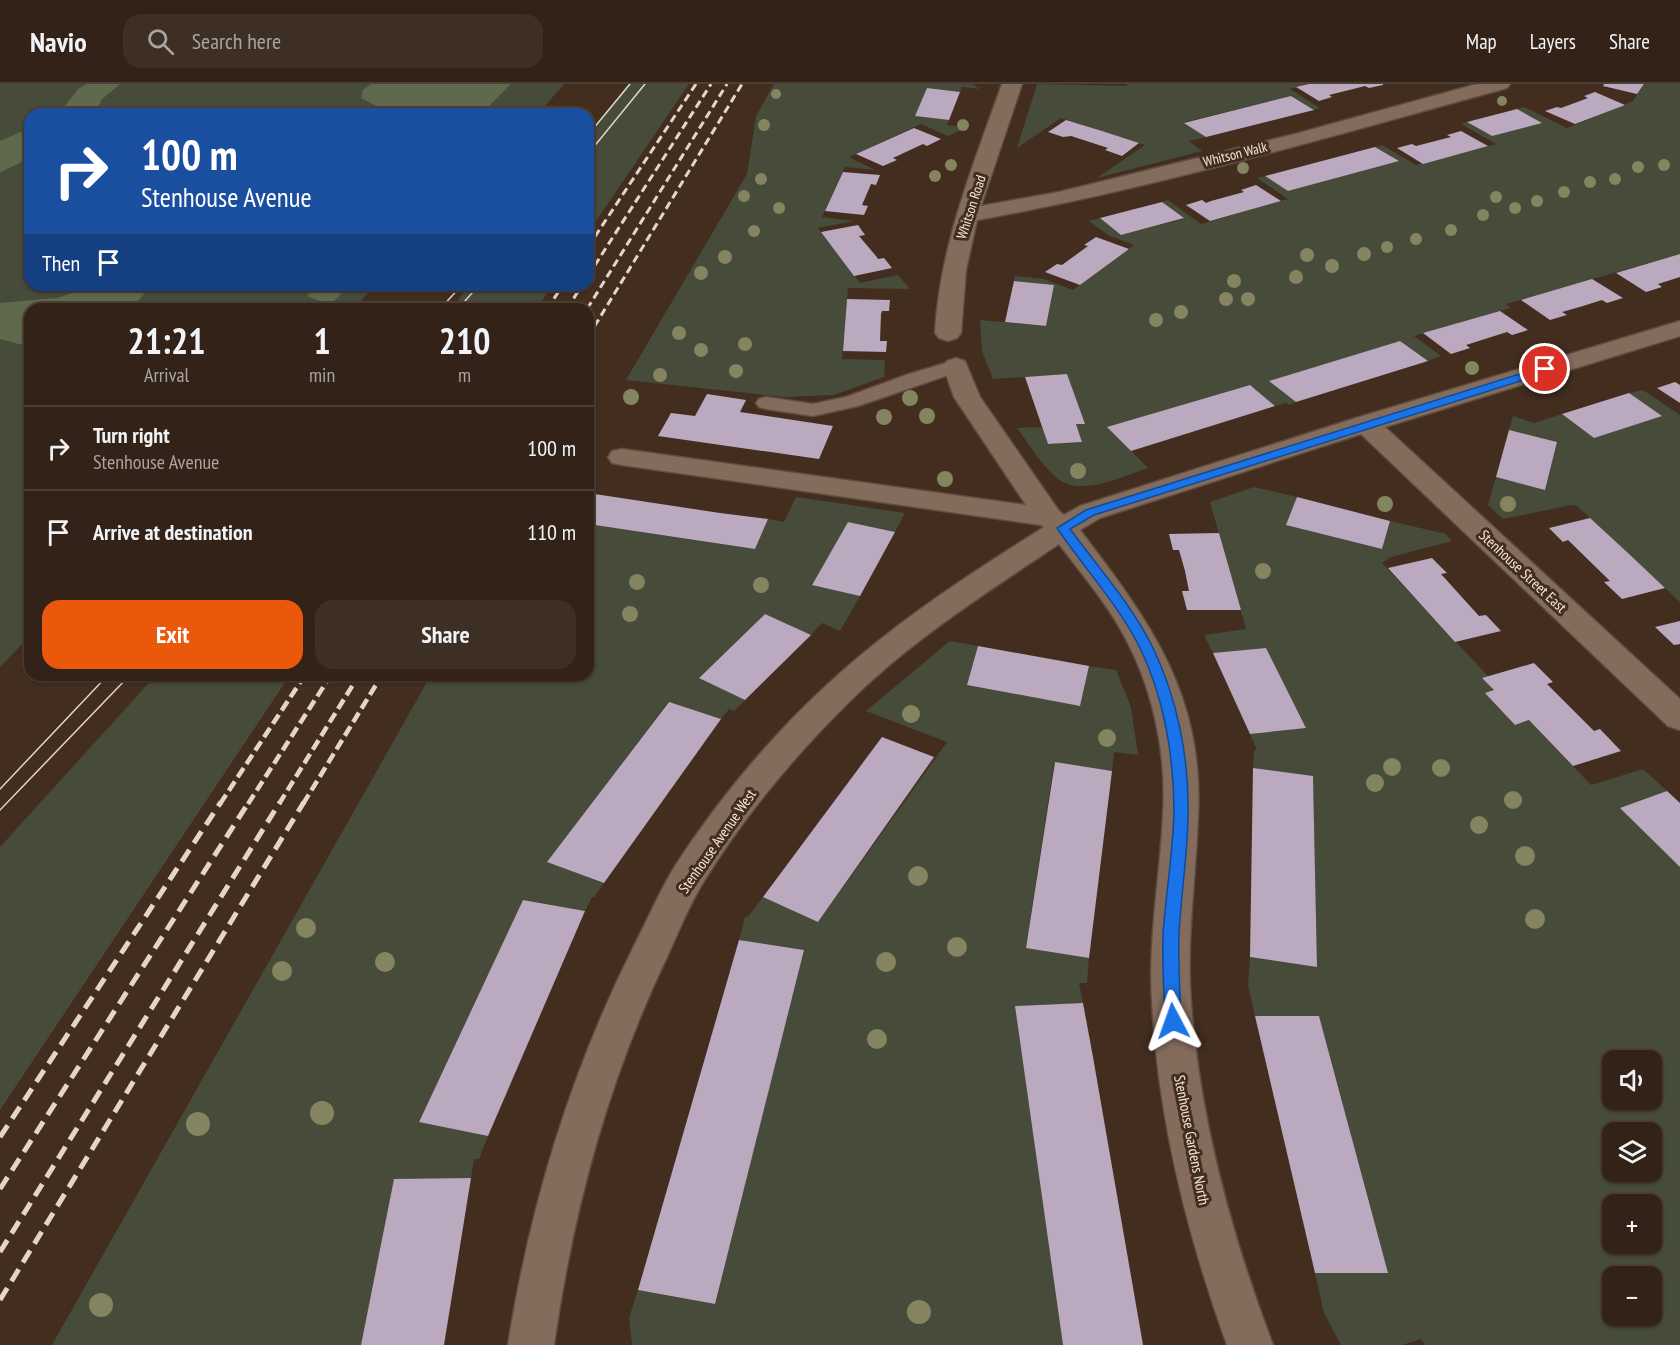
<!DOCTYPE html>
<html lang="en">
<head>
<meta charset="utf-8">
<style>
	body { margin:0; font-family:"PT Sans Narrow",sans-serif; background:#3d2f24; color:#f1f3f6; height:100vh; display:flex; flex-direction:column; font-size:22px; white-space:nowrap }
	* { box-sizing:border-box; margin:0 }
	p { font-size:20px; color:#a8a4a1 }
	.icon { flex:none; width:33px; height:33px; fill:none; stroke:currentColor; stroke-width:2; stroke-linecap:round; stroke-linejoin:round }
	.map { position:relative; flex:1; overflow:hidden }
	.details { position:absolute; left:24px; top:219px; width:570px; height:378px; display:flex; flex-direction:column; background:#322217; border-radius:18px; box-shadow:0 2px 4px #0004,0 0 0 2px #4d3f36 }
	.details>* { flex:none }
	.top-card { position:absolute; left:24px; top:24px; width:570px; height:183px; border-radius:18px; box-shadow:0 2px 4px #0004,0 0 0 2px #4d3f36; background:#1a4fa0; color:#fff; overflow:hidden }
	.controls { position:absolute; left:1602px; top:966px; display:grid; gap:12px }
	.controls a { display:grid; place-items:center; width:60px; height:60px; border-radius:12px; background:#322217; box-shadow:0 2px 4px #0004,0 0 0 2px #4d3f36; font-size:30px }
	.pin { position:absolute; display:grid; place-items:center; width:51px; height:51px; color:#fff; margin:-26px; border:3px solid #fff; border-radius:50%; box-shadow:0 2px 6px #0007 }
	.me { position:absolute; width:66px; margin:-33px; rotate:356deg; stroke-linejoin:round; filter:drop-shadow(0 0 4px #0008) }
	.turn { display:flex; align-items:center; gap:21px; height:126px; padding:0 18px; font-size:27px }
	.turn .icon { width:78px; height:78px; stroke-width:2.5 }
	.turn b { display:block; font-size:42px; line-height:51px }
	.then { display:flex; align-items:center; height:57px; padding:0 18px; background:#0003; gap:12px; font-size:22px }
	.eta { display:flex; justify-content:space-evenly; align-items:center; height:102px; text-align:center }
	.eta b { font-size:36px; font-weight:700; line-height:42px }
	.cta { display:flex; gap:12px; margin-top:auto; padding:12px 18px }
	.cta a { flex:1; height:69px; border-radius:18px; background:#ea580c; color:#fff; font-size:24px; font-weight:700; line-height:69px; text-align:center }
	.cta a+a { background:#3d2f24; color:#f1f3f6 }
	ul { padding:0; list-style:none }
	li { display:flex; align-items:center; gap:18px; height:84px; padding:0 18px; border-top:2px solid #4d3f36 }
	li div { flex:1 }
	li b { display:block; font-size:22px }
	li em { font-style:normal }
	header { display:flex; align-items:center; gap:36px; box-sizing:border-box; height:84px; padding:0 30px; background:#322217; border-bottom:2px solid #4d3f36 }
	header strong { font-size:28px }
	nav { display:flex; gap:33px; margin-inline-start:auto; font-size:21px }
	.search { width:420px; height:54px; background:#3d2f24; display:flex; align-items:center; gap:15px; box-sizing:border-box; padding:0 21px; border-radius:18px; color:#a8a4a1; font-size:22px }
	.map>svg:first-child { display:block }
</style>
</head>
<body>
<header>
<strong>Navio</strong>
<div class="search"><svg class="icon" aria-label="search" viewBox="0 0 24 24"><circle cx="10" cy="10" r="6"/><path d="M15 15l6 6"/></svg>Search here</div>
<nav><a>Map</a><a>Layers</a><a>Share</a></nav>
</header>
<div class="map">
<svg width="1680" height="1261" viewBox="0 0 1680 1261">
	<rect width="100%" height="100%" fill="#422d1f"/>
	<g fill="#464c39" fill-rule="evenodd">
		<polygon points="0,0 564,0 538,30 30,30 30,201 376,201 353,225 30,225 30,552 0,583"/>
		<polygon points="628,0 689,0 588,149 588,51"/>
		<polygon points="774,0 973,0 979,5 962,3 960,8 927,4 915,32 949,36 947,41 968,43 948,52 921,40 849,73 875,86 845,83 822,133 854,137 818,144 860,199 898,191 910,205 848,204 842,275 885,276 884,293 834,311 784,313 626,296 747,90 756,32"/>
		<polygon points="1037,0 1127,2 1127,0 1309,0 1290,5 1320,24 1314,26 1291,12 1185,38 1206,53 1189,57 1202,67 1097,94 1145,61 1061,34 1017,64"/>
		<path d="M1644,0H1680V170L1506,220L1510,224L1414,252L1441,272L1428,277L1400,257L1270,297L1296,318L1289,321L1286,319L1275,322L1249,301L1108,343L1148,384C1123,392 1083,413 1058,395C1042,382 1029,360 1017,344L1042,343L1048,360L1082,358L1076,340H1084L1067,290L993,295L982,267L980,236L1046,242L1054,201L1014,197L1015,192L1044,195L1073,206L1134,161L1108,151L1089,137L1100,134L1121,151L1183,135L1162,118L1168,116L1201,140L1288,115L1257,94L1265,92L1288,107L1398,77L1375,63L1382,61L1416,81L1496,60L1461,40L1467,38L1492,52L1541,39L1517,25L1524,23L1567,44L1633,17Z"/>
		<polygon points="470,201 553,201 536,225 451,225"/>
		<polygon points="1643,306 1680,331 1680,518 1577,422 1571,421 1503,435 1488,421 1496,393 1545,405 1557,358 1509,346 1513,332 1534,339 1562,330 1594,354 1629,309"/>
		<path d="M1254,403L1297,413L1287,441L1382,465L1390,437L1446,450L1452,457L1391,473L1382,479L1488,592L1482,594L1494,606L1515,641L1529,636L1591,701L1643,685L1667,707L1680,783V1261H1425L1421,1255L1402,1261H1341L1324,1229L1315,1189L1351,1051L1319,932H1255L1248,901L1250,873L1317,883L1313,693L1253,684L1254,666H1257L1250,650L1306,643L1266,564L1213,569L1204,551L1246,545L1210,418ZM1612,976H1652V1016H1612ZM1612,1048H1652V1088H1612ZM1612,1120H1652V1160H1612ZM1612,1192H1652V1232H1612Z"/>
		<polygon points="796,413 905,429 895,448 848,438 812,500 860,512 840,547 822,539 811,551 765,530 699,593 745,616 734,627 729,625 721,635 668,618 548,778 604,799 594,813 592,813 585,827 523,816 419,1037 488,1052 479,1075 474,1075 471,1094 394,1096 361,1261 52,1261 431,591 588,591 588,440 755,465 768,435 784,438"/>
		<polygon points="950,557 978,562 967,601 1080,622 1089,582 1116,586 1131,623 1138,671 1114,668 1112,687 1054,679 1026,863 1089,874 1087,899 1079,899 1083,919 1015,922 1063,1261 632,1261 629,1234 638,1206 714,1220 804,866 739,856 745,833 748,833 763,813 819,837 947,658 866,627"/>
		<polygon points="156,591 290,591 0,1026 0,763"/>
	</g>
	<g fill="#5f694b">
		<polygon points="87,0 120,0 101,16 99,22 84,30 59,30 78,5"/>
		<polygon points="371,0 511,0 481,30 399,30 386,27 361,14 363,6"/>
		<path d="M30,44V72C22,80 10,82 0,89V57Z"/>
		<polygon points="97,201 153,201 130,225 30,225 30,263 0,255 0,219 57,214"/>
		<polygon points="317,201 350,201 330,221 307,212"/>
	</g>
	<g fill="#bba9c0">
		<polygon points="1309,0 1383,0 1383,1 1369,4 1365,2 1329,11 1332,13 1319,17 1296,3"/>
		<polygon points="1604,0 1644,0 1637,10 1603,2"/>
		<polygon points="927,4 960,8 949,36 915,32"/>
		<polygon points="1595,8 1625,21 1575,40 1545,27 1557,23 1561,24 1588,14 1584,12"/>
		<polygon points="1291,12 1314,26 1206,53 1184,39"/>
		<polygon points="1517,25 1542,39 1492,52 1467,38"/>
		<polygon points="1066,36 1102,47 1139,59 1122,72 1105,66 1108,64 1071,52 1063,53 1048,48"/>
		<polygon points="914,44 941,55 927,62 923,60 893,74 897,76 883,82 856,70"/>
		<polygon points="1461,47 1488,62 1423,80 1397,64 1412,60 1416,62 1451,53 1447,51"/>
		<polygon points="1375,63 1399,77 1288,107 1265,92"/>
		<polygon points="843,88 880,91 876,101 871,100 862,121 868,122 864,131 825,127"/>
		<polygon points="1256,101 1281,117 1210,137 1186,121 1202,116 1206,119 1211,117 1244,108 1241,106"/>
		<polygon points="1162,118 1184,134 1121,151 1100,134"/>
		<polygon points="858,141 865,151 859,152 876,172 878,175 884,174 892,184 854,192 821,148"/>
		<polygon points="1096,153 1129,165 1080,201 1045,188 1057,180 1062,181 1088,162 1084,161"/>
		<polygon points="1680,170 1680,193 1658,200 1662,203 1646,208 1616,189"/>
		<polygon points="1592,195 1623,214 1607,219 1602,216 1583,222 1562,228 1567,231 1550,236 1521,216"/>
		<polygon points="1014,197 1054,201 1046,242 1005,238"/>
		<polygon points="847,215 890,216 889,227 882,227 881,230 880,257 887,257 886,268 843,267"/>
		<polygon points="1500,227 1528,246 1512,251 1507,248 1466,261 1470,264 1451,270 1423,249"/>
		<polygon points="1400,257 1428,277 1296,318 1269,297"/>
		<polygon points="1067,290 1085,340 1076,340 1082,358 1048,360 1025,293"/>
		<polygon points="1675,298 1680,301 1680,319 1657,304"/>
		<polygon points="1250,301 1275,322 1131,367 1107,343"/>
		<polygon points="1629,309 1662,332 1594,354 1562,330"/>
		<polygon points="707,310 746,316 740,328 833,342 819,375 658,352 671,329 695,332"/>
		<polygon points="1509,346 1557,358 1545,406 1496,393"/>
		<polygon points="588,409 720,429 768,435 755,465 588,440"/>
		<polygon points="1297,413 1390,437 1382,465 1286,441"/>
		<polygon points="1590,434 1628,469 1665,504 1622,515 1604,498 1610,497 1568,456 1563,458 1549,444"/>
		<polygon points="848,438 895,448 860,512 812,501"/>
		<polygon points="1219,449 1241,526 1187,526 1182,507 1189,507 1185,487 1179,466 1173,466 1169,450"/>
		<polygon points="1432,474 1447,489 1441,490 1479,532 1486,531 1501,547 1455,558 1388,484"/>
		<polygon points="765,530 811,551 745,616 699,594"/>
		<polygon points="1680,537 1680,560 1674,561 1655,543"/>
		<polygon points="978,562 1089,582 1080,622 967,601"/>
		<polygon points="1266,564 1306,644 1250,650 1213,569"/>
		<polygon points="1534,579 1553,598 1547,600 1594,647 1600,645 1621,667 1573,682 1529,636 1515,641 1485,609 1494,606 1482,594"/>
		<polygon points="669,618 721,635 604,799 547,778"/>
		<polygon points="882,653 934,673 818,838 763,813"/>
		<polygon points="1055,678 1112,687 1089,874 1026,864"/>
		<polygon points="1253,684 1313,692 1317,883 1250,873"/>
		<polygon points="1667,707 1680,719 1680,783 1620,724"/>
		<polygon points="523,816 585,827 488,1052 419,1038"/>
		<polygon points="739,856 804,866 715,1220 638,1206"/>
		<polygon points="1083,919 1093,973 1143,1261 1063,1261 1015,922"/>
		<polygon points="1255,932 1319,932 1388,1189 1315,1189"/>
		<polygon points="471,1094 444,1261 361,1261 394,1095"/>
	</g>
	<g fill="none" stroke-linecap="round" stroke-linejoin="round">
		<defs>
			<polygon id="lane" points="956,276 963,278 965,282 963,286 858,322 813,332 766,325 759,323 756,319 759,315 766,313 813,320 846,313 909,290"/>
			<g id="street">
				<path d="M1002,0H1022L981,122L1059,108L1295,50L1477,0H1510L1507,4C1332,52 1156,104 977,136L966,186L961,249L957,254L948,257L939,254L935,249C940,161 973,82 1002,0Z"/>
				<path d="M1680,237V252L1385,343L1680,615V646L1668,642L1361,350L1100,434L1080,446C1150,538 1204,610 1198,732C1196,794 1186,856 1191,918C1200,1037 1231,1150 1273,1261H1227C1187,1150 1158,1035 1152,917C1148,855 1160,794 1163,732C1167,669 1153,603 1122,548C1105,517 1081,489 1059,460C987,508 912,556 850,617C794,672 742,735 701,802C688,824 678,849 667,873C608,996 573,1126 554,1261H508C530,1122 570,990 633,864C647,837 659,808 675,782C718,716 771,652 829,599C894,539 970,490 1044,443L1041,441L622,381L612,379L608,373L612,367L622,365L1026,421L954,313L943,282L947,277L956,274L965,277L980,313L1059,427L1064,431L1080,422L1356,334Z"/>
			</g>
		</defs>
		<use href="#lane" stroke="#5d4c3f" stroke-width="3"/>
		<use href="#street" stroke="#5d4c3f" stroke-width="3"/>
		<use href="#lane" fill="#846c5c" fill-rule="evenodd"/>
		<use href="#street" fill="#846c5c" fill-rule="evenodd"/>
		<g stroke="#e3d5cc" stroke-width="1.5">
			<polyline points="588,51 630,0"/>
			<polyline points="588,70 645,0"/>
			<polyline points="440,225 462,201"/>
			<polyline points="458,225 479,201"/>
			<polyline points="0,705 108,591"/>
			<polyline points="0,726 130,591"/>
		</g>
		<g stroke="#e3d5cc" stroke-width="3" stroke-dasharray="8 4.5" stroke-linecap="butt">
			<polyline points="588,163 696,0"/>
			<polyline points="588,192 711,0"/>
			<polyline points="547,225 563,201"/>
			<polyline points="567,225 582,201"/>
			<polyline points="587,225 727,0"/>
			<polyline points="588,253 742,0"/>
		</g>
		<g stroke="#e3d5cc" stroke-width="4.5" stroke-dasharray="11 5" stroke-linecap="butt">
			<polyline points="220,720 305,591"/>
			<polyline points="248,720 331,591"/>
			<polyline points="279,720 359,591"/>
			<polyline points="303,720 382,591"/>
		</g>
		<g stroke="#e3d5cc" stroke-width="5" stroke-dasharray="14 8" stroke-linecap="butt">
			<polyline points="0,1053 221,718"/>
			<polyline points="0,1105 249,718"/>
			<polyline points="0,1168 280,718"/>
			<polyline points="0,1216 304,718"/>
		</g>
	</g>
	<g fill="#848460">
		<circle cx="776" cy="10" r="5"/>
		<circle cx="1502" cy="17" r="5"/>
		<circle cx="764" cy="41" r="6"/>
		<circle cx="963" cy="41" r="6"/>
		<circle cx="951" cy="81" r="6"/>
		<circle cx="1664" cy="81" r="6"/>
		<circle cx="1638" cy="83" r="6"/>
		<circle cx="1243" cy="84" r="6"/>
		<circle cx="935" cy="92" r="6"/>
		<circle cx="761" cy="95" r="6"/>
		<circle cx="1615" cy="95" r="6"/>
		<circle cx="1590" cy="98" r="6"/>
		<circle cx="1564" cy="108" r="6"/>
		<circle cx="744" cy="112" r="6"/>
		<circle cx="1496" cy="113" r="6"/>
		<circle cx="1537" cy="117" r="6"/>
		<circle cx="779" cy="124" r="6"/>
		<circle cx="1515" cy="124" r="6"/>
		<circle cx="1483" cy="131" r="6"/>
		<circle cx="1451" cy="146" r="6"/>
		<circle cx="754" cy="147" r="6"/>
		<circle cx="1416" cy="155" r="6"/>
		<circle cx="1387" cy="163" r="6"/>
		<circle cx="1364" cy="170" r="7"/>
		<circle cx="1307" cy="171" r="7"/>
		<circle cx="725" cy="173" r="7"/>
		<circle cx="1332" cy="182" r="7"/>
		<circle cx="701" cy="189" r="7"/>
		<circle cx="1296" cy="193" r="7"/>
		<circle cx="1234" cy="197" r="7"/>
		<circle cx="1226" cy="215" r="7"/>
		<circle cx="1248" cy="215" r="7"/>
		<circle cx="1181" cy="228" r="7"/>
		<circle cx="1156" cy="236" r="7"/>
		<circle cx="679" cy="249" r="7"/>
		<circle cx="745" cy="260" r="7"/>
		<circle cx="701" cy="266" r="7"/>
		<circle cx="1472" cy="284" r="7"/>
		<circle cx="736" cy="287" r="7"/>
		<circle cx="660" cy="291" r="7"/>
		<circle cx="631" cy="313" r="8"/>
		<circle cx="910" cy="314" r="8"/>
		<circle cx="927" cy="332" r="8"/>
		<circle cx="884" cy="333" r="8"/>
		<circle cx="1078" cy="387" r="8"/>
		<circle cx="945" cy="395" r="8"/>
		<circle cx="1385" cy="420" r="8"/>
		<circle cx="1508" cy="420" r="8"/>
		<circle cx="1263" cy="487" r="8"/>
		<circle cx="637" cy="498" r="8"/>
		<circle cx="761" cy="501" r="8"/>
		<circle cx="630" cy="530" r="8"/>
		<circle cx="911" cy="630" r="9"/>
		<circle cx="1107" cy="654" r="9"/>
		<circle cx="1392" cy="683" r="9"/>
		<circle cx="1441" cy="684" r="9"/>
		<circle cx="1375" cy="699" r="9"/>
		<circle cx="1513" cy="716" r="9"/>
		<circle cx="1479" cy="741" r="9"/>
		<circle cx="1525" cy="772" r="10"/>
		<circle cx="918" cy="792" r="10"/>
		<circle cx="1535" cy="835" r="10"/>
		<circle cx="306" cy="844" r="10"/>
		<circle cx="957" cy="863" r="10"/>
		<circle cx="385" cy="878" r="10"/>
		<circle cx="886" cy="878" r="10"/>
		<circle cx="282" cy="887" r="10"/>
		<circle cx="877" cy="955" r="10"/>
		<circle cx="322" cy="1029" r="12"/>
		<circle cx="198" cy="1040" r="12"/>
		<circle cx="101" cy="1221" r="12"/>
		<circle cx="919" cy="1228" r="12"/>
	</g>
	<path fill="#1a73e8" stroke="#114b97" stroke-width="1.5" d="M1545,282L1551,285L1549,288L1094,431L1070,445C1098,483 1132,521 1153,564C1177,614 1189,673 1188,728C1188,769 1181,810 1179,850C1178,879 1180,908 1181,937L1179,942L1173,944L1167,942L1165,937C1164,908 1162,879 1163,850C1166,809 1173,768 1174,728C1174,673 1164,613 1140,564C1118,520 1084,484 1057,444L1086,426Z"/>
	<g text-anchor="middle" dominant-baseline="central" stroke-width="6" stroke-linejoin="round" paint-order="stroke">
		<g font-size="14" fill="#f5e8df" stroke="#422d1f">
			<text transform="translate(1235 70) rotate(-14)">Whitson Walk</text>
			<text transform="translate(971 123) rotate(-72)">Whitson Road</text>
		</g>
		<g font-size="15" fill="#f5e8df" stroke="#422d1f">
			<text transform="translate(1523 487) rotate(43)">Stenhouse Street East</text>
			<text transform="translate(717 757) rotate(-55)">Stenhouse Avenue West</text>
			<text transform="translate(1192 1056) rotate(79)">Stenhouse Gardens North</text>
		</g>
	</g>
</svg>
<div class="controls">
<a><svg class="icon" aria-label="sound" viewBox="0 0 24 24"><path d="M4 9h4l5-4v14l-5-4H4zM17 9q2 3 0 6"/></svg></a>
<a><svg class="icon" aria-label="layers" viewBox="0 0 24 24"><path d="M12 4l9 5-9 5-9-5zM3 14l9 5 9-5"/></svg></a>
<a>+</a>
<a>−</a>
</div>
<div class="pin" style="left:1545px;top:285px;background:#d93025"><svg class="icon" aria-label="arrive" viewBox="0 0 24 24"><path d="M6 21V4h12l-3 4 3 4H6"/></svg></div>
<svg class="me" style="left:1173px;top:937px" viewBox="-20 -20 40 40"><path d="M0-17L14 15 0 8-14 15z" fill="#1a73e8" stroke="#fff" stroke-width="4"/></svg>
<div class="top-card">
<div class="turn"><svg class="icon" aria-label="right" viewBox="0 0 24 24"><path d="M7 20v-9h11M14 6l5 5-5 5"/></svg><div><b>100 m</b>Stenhouse Avenue</div></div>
<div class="then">Then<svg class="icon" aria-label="arrive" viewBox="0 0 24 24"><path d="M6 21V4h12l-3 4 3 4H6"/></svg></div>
</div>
<section class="details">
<div class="eta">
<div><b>21:21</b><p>Arrival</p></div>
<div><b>1</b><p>min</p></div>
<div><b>210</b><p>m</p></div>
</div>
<ul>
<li><svg class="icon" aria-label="right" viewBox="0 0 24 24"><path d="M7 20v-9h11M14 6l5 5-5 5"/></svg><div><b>Turn right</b><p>Stenhouse Avenue</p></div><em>100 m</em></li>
<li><svg class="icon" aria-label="arrive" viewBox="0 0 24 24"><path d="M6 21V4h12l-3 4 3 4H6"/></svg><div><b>Arrive at destination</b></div><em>110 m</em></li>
</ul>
<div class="cta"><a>Exit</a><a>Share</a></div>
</section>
</div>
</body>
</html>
